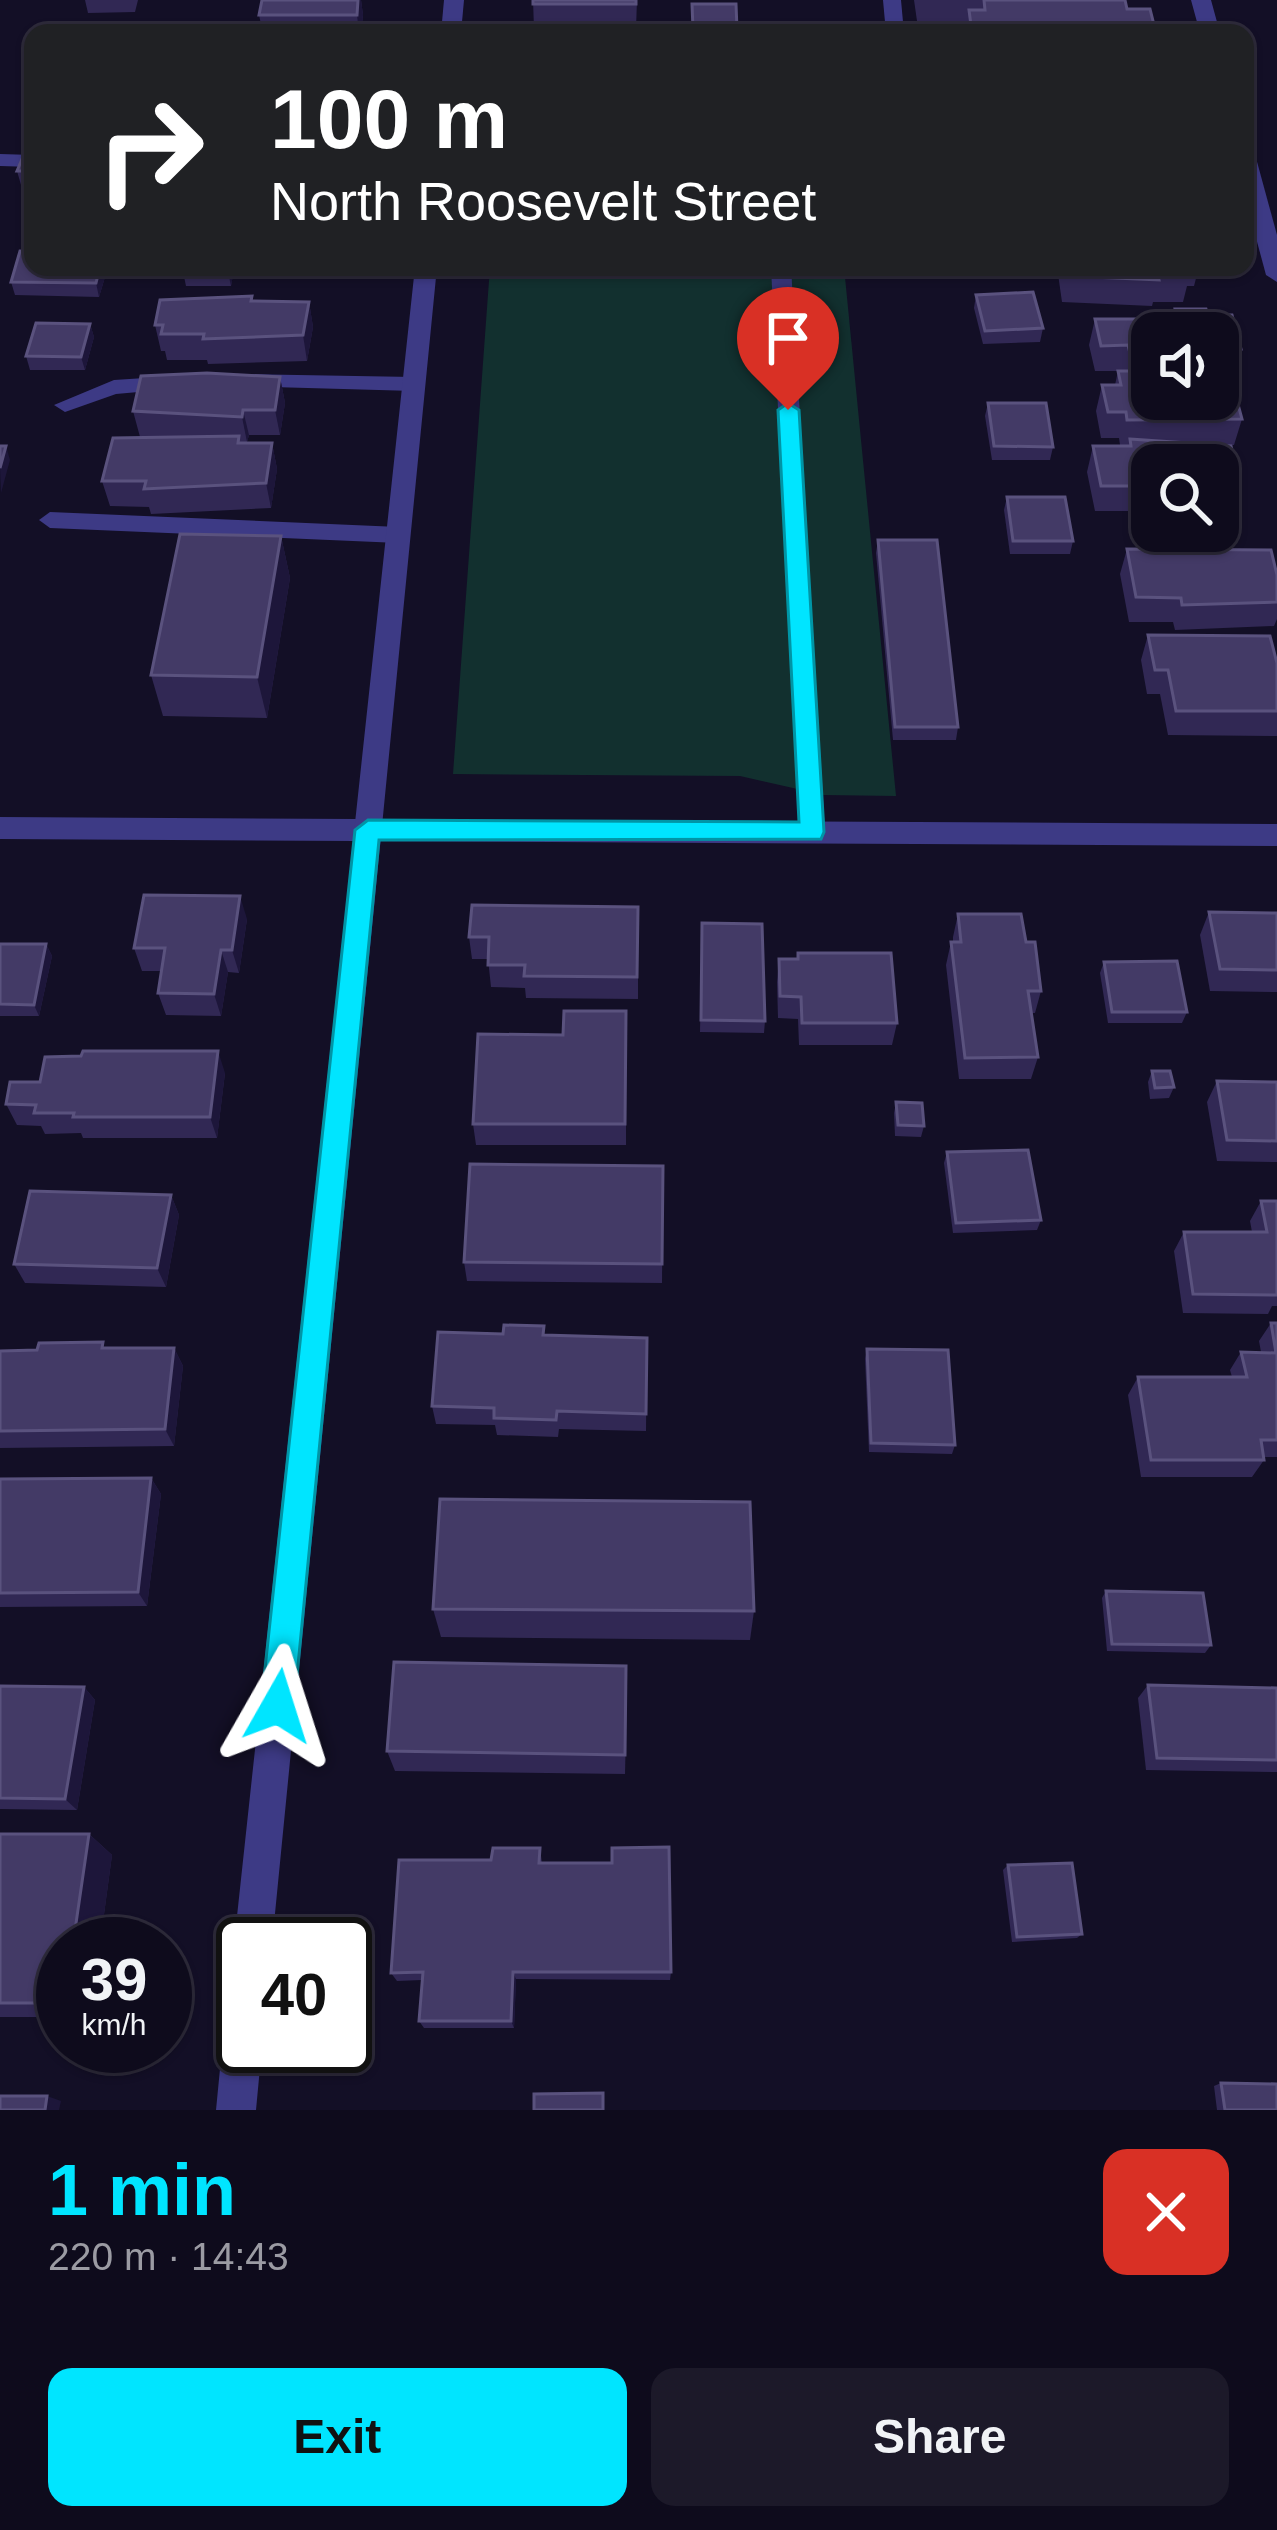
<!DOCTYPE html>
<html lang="en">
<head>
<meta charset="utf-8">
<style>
	body { margin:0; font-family:Helvetica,sans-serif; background:#1c1929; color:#f1f3f6; height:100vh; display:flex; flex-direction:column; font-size:45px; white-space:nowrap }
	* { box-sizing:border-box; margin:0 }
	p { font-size:39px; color:#9b9ba3 }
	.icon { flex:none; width:66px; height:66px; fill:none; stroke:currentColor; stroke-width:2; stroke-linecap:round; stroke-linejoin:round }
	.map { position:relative; height:2110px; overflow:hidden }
	.drawer { display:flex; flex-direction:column; background:#0e0b1c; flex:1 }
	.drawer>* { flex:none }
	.banner { position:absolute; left:24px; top:24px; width:1230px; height:252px; border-radius:24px; box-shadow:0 3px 9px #0004,0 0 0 3px #2e2b3b; background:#202124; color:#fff; overflow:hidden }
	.tools { position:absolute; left:1131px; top:312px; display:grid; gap:24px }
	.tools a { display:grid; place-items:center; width:108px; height:108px; border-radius:24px; background:#0e0b1c; box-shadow:0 3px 9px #0004,0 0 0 3px #2e2b3b; font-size:60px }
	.speed { position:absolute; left:36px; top:1917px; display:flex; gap:24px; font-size:60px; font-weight:700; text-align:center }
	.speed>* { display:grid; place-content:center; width:156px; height:156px; border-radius:50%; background:#0e0b1c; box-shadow:0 3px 9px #0004,0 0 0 3px #2e2b3b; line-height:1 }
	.speed small { font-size:30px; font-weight:400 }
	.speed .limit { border:6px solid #111; border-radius:18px; background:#fff; color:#111 }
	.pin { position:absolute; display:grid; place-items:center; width:102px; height:102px; color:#fff; margin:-123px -51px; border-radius:50% 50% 50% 0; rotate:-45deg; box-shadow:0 0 12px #0007 }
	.pin .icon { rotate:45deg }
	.me { position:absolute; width:132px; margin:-66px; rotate:6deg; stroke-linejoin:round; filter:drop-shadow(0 0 9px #0008) }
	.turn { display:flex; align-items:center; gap:42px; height:252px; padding:0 48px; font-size:54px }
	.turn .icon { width:156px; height:156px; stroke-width:2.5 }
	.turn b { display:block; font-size:84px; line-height:102px }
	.round { display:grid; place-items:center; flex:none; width:126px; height:126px; border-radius:24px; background:#1c1929 }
	.summary { display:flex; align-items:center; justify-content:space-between; height:204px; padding:0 48px }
	h1 { font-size:72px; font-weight:600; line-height:90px; color:#00e5ff }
	.cta { display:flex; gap:24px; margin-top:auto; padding:24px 48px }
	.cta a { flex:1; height:138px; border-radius:24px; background:#00e5ff; color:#111; font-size:48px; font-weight:600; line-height:138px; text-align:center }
	.cta a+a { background:#1c1929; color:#f1f3f6 }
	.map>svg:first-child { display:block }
</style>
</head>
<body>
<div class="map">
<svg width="1277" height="2110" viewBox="0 0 1277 2110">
	<rect width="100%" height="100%" fill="#130f26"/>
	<polygon fill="#12302f" points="490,267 844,267 896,796 824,795 740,776 453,774"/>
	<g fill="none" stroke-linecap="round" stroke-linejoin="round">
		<g fill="#3d3a85" fill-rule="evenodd">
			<polygon points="883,0 901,0 904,33 886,33"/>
			<polygon points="0,154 33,155 33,167 0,166"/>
			<polygon points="771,267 791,267 825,832 812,842 799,832"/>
			<polygon points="244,374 414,377 425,384 414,391 237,386 234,381"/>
			<polygon points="176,376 187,383 183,388 116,394 65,412 54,405 114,380"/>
			<polygon points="50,512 399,527 410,535 399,543 50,528 39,520"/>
		</g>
		<g fill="#3d3a85" fill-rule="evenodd">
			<polygon points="1191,0 1211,0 1220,33 1200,33"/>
			<polygon points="1245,152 1256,158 1277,235 1277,282 1266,275 1245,197"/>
			<polygon points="0,817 1277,824 1277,846 0,839"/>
		</g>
		<g fill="#3d3a85" fill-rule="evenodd">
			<polygon points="444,0 464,0 461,33 441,33"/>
			<polygon points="415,267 437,267 272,1944 243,1944 243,1959 234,1944"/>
			<polygon points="243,2018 243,2046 262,2046 256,2110 216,2110 223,2038 229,2024"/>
		</g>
	</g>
	<g fill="#312854" fill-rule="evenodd">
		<polygon points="85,0 138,0 135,12 88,13"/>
		<polygon points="262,0 361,0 363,15 361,33 250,33 262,29 259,15"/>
		<polygon points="533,0 637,0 636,29 692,29 736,4 737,33 528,33 534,29"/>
		<polygon points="914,0 1125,0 1127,9 1156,33 966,33 967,21 917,21"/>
		<polygon points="33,133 33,223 32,223 17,171"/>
		<polygon points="108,267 99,297 15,295 11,282"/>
		<polygon points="182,267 318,267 316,276 233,275 231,286 186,286"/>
		<polygon points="975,267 1043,267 1041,276 975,275"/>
		<polygon points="1057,267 1199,267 1194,286 1187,286 1183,302 1153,302 1152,306 1062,302"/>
		<polygon points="976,295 1043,328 1040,342 983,344 974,308"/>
		<polygon points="253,301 309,302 313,327 307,361 208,364 207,360 167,360 165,351 161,351 155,325"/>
		<path d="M1175,309L1208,315L1241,349L1233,375H1230L1242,419L1234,445H1209L1240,485L1232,511H1218V465H1152V525H1139L1136,511H1095L1087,472L1093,446L1120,445L1119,438H1101L1096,411L1102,385H1115L1118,371H1095L1089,345L1095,319H1146L1173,316ZM1152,333H1218V399H1152Z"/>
		<polygon points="90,324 94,337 85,370 30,370 26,356"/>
		<polygon points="280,377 285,403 280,435 249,435 247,442 272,443 277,469 271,508 151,514 149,507 110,506 102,481 140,437 133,411"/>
		<polygon points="988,403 1053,447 1050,460 992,460 985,416"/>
		<polygon points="1007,497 1073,541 1070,554 1010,554 1004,510"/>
		<polygon points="281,536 290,578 267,718 163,716 151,675"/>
		<polygon points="878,540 958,727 956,740 893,740 876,553"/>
		<polygon points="1127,549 1277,575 1277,619 1274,626 1175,630 1173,622 1129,622 1120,574"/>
		<polygon points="1148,635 1277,663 1277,736 1168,735 1160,694 1147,694 1141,660"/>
		<polygon points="638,907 638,999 526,998 525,988 491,987 488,959 472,959 469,937"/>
		<polygon points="1209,912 1277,913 1277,992 1210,991 1200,935"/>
		<polygon points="958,914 1026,942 1041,991 1035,1013 1031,1013 1038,1057 1031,1079 959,1079 946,965 951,942 953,942 953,937"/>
		<polygon points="247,919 239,973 228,972 221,1016 166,1015 158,993 161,971 142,971 134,948"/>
		<polygon points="702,923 765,1021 764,1033 700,1032"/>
		<polygon points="0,944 46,944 52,956 39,1016 0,1016"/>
		<polygon points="779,959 897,1023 892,1045 799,1045 798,1019 778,1018 777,982"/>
		<polygon points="1104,962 1187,1012 1182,1023 1108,1023 1100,973"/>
		<polygon points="626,1011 626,1145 476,1145 473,1124 563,1035"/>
		<polygon points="1152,1071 1174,1087 1169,1098 1150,1099 1148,1082"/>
		<polygon points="225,1073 217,1138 83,1138 81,1133 45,1134 41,1126 17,1125 6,1104 40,1082"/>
		<polygon points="1217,1081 1277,1082 1277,1162 1217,1161 1207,1102"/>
		<polygon points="896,1102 924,1126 921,1137 895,1136 894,1113"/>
		<polygon points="947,1152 1041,1220 1037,1230 953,1233 944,1163"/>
		<polygon points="663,1166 662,1283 467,1281 464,1262"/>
		<polygon points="171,1195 179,1215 166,1287 25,1283 14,1264"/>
		<polygon points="1261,1201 1277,1201 1277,1306 1272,1306 1268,1314 1183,1313 1174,1251 1184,1232 1252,1232 1250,1221"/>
		<polygon points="1271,1323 1277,1323 1277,1457 1264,1457 1264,1460 1252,1477 1141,1477 1128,1395 1138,1377 1232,1377 1230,1370 1241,1352 1261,1352 1259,1341"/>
		<polygon points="545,1335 647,1338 646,1431 559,1429 558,1437 497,1435 495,1425 436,1424 432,1406"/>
		<polygon points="174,1348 183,1366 174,1446 0,1448 0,1351"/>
		<polygon points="867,1349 955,1445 952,1454 869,1452 865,1359"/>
		<polygon points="151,1478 161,1494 147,1606 0,1607 0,1479"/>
		<polygon points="1106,1591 1211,1645 1205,1653 1107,1651 1102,1598"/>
		<polygon points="433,1609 754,1611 750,1640 441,1637"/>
		<polygon points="1148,1685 1277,1688 1277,1772 1146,1770 1138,1698"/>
		<polygon points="0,1686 84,1687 95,1700 77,1810 0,1809"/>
		<polygon points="627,1688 625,1774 395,1771 387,1751"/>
		<polygon points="0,1834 89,1834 112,1855 100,1944 63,1944 63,2017 0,2017"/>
		<polygon points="540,1848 542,1863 671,1972 670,1980 516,1979 514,2028 424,2028 419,2021 422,1980 397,1981 391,1973 491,1860"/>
		<polygon points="1008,1865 1082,1934 1077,1938 1012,1942 1003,1870"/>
		<polygon points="1221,2083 1277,2110 1217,2110 1214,2086"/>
	</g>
	<g fill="#1d163a">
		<polygon points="358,0 361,0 363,15 361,33 359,33 357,15"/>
		<polygon points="100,267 108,267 99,297 96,283"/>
		<polygon points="227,267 232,267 233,275 231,286"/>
		<polygon points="309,302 313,327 307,361 303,335"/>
		<polygon points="90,324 94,337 85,370 81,357"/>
		<polygon points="280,377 285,403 280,435 275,410"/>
		<polygon points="243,410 249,435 247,442 242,417"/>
		<polygon points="272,443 277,469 271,508 266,483"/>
		<polygon points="6,446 10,460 1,493 0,468"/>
		<polygon points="281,536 290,578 267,718 257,677"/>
		<polygon points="240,896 247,919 239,973 232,950"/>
		<polygon points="46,944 52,956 39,1016 34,1005"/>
		<polygon points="221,950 228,972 221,1016 214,994"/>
		<polygon points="218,1051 225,1073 217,1138 210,1117"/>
		<polygon points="171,1195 179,1215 166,1287 157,1268"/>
		<polygon points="174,1348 183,1366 174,1446 165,1429"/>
		<polygon points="151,1478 161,1494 147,1606 138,1592"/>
		<polygon points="84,1687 95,1700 77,1810 65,1799"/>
		<polygon points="89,1834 112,1855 100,1944 73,1944"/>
		<polygon points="513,1972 516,1979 514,2028 511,2021"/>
		<polygon points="47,2096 61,2101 59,2110 45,2110"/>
	</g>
	<g fill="#433a66" stroke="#5a527e" stroke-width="3">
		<polygon points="262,0 358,0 357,15 259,15"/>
		<rect x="533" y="0" width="103" height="4"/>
		<polygon points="984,0 1125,0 1127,9 1150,9 1156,33 972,33 969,10 985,10"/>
		<polygon points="692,4 736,4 737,29 693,29"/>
		<polygon points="251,29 334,30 333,33 250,33"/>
		<polygon points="528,29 695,29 696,33 528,33"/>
		<polygon points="834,29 834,33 781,33 781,30"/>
		<polygon points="33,133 33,171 17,171"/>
		<polygon points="20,251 33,252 33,267 100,267 96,283 11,282"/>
		<polygon points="1066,267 1188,267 1190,276 1158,276 1159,280 1068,276"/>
		<polygon points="1033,292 1043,328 985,331 976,295"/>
		<polygon points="252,296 251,301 309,302 303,335 203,339 204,334 161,334 163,325 155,325 160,300"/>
		<polygon points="1175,309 1206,309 1208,315 1232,315 1241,349 1218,349 1218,333 1152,333 1152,358 1131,358 1128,345 1101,346 1095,319 1146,319 1176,315"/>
		<polygon points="36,323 90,324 81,357 26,356"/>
		<polygon points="1118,371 1152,371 1152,399 1218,399 1218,371 1229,371 1242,419 1127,420 1126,412 1108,412 1102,385 1121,385"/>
		<polygon points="207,373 280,377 275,410 243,410 242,417 133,411 141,376"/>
		<polygon points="988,403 1046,403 1053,447 994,446"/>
		<polygon points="239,436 238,443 272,443 266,483 144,489 146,481 102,481 113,438"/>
		<polygon points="1130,439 1231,446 1240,485 1218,486 1218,465 1152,465 1152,500 1146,500 1143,486 1101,486 1093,446 1131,446"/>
		<polygon points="0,446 6,446 0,468"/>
		<polygon points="1007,497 1065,497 1073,541 1013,541"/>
		<polygon points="180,534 281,536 257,677 151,675"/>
		<polygon points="878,540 937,540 958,727 895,727"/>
		<polygon points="1127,549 1271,550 1277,575 1277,602 1182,605 1181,598 1136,597"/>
		<polygon points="1148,635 1270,636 1277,663 1277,711 1176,711 1168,670 1155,670"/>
		<polygon points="144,895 240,896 232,950 221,950 214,994 158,993 165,948 134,948"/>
		<polygon points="472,905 638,907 637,977 524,976 525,965 488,965 489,937 469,937"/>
		<polygon points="1209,912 1277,913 1277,970 1220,969"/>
		<polygon points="958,914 1021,914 1026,942 1035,942 1041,991 1028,991 1038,1057 965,1058 951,942 961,942"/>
		<polygon points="702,923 762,924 765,1021 701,1020"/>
		<polygon points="0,944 46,944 34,1005 0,1004"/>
		<polygon points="798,953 891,953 897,1023 802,1023 801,997 780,996 779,959 798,959"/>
		<polygon points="1177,961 1187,1012 1112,1012 1104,962"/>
		<polygon points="564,1011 626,1011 625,1124 473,1124 478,1034 563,1035"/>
		<polygon points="83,1051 218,1051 210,1117 73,1117 74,1113 34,1113 36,1105 6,1104 10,1082 40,1082 45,1057 81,1056"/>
		<polygon points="1152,1071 1170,1071 1174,1087 1155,1088"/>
		<polygon points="1217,1081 1277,1082 1277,1141 1227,1140"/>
		<polygon points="896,1102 922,1103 924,1126 898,1125"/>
		<polygon points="1028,1150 1041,1220 956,1223 947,1152"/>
		<polygon points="470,1164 663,1166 662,1264 464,1262"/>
		<polygon points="30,1191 171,1195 157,1268 14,1264"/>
		<polygon points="1261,1201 1277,1201 1277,1295 1193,1294 1184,1232 1267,1232"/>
		<polygon points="1271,1323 1277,1323 1277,1440 1261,1440 1264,1460 1151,1460 1138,1377 1247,1377 1241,1352 1276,1353"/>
		<polygon points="504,1325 544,1326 543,1335 647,1338 646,1414 557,1411 556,1420 494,1418 494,1408 432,1406 438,1332 503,1334"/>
		<polygon points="103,1342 102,1348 174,1348 165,1429 0,1431 0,1351 37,1350 39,1343"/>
		<polygon points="867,1349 948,1350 955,1445 871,1443"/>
		<polygon points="151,1478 138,1592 0,1593 0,1479"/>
		<polygon points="440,1499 750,1502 754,1611 433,1609"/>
		<polygon points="1106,1591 1203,1593 1211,1645 1112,1644"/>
		<polygon points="394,1662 626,1666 625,1755 387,1751"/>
		<polygon points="1148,1685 1277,1688 1277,1760 1157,1758"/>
		<polygon points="0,1686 84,1687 65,1799 0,1798"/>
		<polygon points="0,1834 89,1834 73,1944 63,1944 63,2003 0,2003"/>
		<polygon points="669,1847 671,1972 513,1972 511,2021 419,2021 423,1972 391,1973 399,1860 491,1860 493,1848 540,1848 539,1863 612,1863 612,1848"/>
		<polygon points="1072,1863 1082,1934 1017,1937 1008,1865"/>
		<polygon points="1221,2083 1277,2084 1277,2110 1225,2110"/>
		<polygon points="603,2093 603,2110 534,2110 534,2094"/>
		<polygon points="0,2096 47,2096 45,2110 0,2110"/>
	</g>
	<polygon fill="#00e5ff" stroke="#0095a6" stroke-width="3" points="788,403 799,410 824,832 821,839 379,840 294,1706 289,1717 278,1722 266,1717 261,1706 355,830 368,820 799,822 778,410"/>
</svg>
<div class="tools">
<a><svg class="icon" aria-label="sound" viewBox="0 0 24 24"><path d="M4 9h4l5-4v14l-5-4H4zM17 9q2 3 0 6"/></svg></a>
<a><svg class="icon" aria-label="search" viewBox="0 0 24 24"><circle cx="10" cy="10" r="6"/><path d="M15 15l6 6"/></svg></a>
</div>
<div class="speed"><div>39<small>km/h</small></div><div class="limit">40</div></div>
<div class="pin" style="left:788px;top:410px;background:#d93025"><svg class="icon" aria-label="arrive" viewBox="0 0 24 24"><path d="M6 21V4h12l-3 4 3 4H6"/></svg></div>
<svg class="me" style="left:278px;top:1706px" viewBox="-20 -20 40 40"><path d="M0-17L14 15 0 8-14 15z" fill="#00e5ff" stroke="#fff" stroke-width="4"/></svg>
<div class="banner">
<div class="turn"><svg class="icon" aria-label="right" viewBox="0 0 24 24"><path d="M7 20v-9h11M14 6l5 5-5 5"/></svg><div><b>100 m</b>North Roosevelt Street</div></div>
</div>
</div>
<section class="drawer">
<div class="summary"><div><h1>1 min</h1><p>220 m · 14:43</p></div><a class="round" style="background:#d93025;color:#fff"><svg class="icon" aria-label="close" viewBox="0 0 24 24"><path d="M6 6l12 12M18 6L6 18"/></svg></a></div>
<div class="cta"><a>Exit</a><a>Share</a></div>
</section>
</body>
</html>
